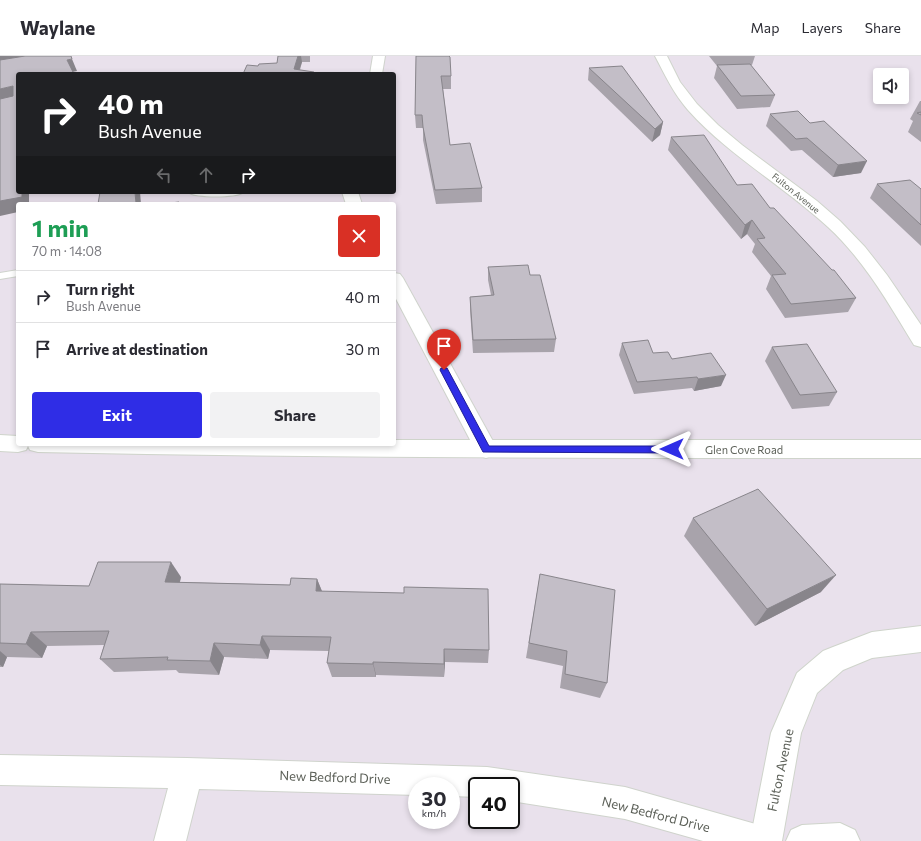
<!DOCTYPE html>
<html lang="en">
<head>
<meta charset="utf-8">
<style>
	body { margin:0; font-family:Commissioner,sans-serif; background:#f2f2f3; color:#2b2b33; height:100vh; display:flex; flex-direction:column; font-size:15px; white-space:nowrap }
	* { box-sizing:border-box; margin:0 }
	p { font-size:13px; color:#7c7c81 }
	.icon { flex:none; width:22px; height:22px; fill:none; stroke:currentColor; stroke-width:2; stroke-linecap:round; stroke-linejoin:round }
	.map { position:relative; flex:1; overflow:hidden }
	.panel { position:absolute; left:16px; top:146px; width:380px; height:244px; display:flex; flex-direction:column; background:#fff; border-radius:4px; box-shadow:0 2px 6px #0003 }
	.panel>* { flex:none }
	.banner { position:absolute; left:16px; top:16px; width:380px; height:122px; border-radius:4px; box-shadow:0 2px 6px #0003; background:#202124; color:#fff; overflow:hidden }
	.controls { position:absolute; left:873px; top:12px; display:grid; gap:8px }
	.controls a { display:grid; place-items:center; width:36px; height:36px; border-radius:4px; background:#fff; box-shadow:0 2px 6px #0003; font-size:20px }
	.speed { position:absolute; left:408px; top:721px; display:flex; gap:8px; font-size:20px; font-weight:700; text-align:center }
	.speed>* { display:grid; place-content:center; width:52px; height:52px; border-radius:50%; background:#fff; box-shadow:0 2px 6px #0003; line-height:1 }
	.speed small { font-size:10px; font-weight:400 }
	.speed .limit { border:2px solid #111; border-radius:6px; background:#fff; color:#111 }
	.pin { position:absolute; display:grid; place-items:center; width:34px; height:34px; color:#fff; margin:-41px -17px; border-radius:50% 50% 50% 0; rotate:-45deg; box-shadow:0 0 4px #0007 }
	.pin .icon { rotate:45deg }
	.me { position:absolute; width:44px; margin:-22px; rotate:270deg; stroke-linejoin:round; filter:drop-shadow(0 0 3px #0008) }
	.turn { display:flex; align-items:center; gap:14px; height:84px; padding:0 16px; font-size:18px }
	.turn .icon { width:52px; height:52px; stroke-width:2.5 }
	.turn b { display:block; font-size:28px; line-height:34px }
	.lanes { display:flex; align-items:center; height:38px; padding:0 16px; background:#0003; justify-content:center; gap:20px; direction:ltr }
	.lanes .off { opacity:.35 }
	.round { display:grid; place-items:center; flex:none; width:42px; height:42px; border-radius:4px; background:#f2f2f3 }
	.headline { display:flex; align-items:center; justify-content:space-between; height:68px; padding:0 16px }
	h1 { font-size:24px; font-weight:700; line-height:30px; color:#1e9e55 }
	.action { display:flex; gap:8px; margin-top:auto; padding:8px 16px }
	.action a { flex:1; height:46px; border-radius:4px; background:#2f2de6; color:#fff; font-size:16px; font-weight:700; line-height:46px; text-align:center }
	.action a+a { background:#f2f2f3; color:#2b2b33 }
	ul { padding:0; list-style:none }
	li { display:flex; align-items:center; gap:12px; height:52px; padding:0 16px; border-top:1px solid #e1e1e2 }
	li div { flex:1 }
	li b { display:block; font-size:15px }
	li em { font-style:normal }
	header { display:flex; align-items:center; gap:24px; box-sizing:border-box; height:56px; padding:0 20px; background:#fff; border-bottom:1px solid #e1e1e2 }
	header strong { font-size:19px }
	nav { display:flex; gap:22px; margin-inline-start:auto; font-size:14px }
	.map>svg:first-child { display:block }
</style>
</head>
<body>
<header>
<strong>Waylane</strong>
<nav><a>Map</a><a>Layers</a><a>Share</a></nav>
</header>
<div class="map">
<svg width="921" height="785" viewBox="0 0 921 785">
	<rect width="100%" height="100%" fill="#e9e1ec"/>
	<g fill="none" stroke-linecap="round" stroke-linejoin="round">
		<defs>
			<g id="lane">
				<path d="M188,136H244C237,142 194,142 188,136Z"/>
				<polygon points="18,214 18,220 0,223 0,217"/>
			</g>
			<g id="street">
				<polygon points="373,0 385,0 382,18 370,18"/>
				<polygon points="342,136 358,136 362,148 346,148"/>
				<polygon points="394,217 400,218 403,222 494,387 497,393 494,399 486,402 478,399 394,239"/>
				<polygon points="0,699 187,702 487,711 625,731 759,769 770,774 775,785 703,785 625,763 511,745 511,730 477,730 477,741 451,740 451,730 417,730 417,739 199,733 186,785 154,785 168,732 0,729"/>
			</g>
			<g id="secondary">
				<path d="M655,0H667L680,26L697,48L718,69L742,89L817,145L840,165L865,191L887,219L921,269V291L914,289C889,248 864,204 828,171C784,130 729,100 688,54C674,38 665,19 655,0Z"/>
				<path d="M0,379L18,380V388H394V384H921V402C627,402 332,402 38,396L30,394L28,390L26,394L18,396L0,395Z"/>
				<polygon points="921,570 921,596 872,602 843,614 817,637 801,677 782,785 750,785 771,677 797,617 823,595 833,591 872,576"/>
				<polygon points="840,767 855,774 860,785 786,785 791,774 802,769"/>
			</g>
		</defs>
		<use href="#lane" stroke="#cfd3cc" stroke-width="2"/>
		<use href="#street" stroke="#cfd3cc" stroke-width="2"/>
		<use href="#secondary" stroke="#cfd4cb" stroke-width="2"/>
		<use href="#lane" fill="#fff" fill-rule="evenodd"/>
		<use href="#street" fill="#fff" fill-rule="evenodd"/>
		<use href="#secondary" fill="#fff" fill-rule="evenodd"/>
	</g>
	<g fill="#a8a3ab">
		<polygon points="278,0 310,0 310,6 302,6 300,14 258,10 277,7"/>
		<polygon points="416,0 451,20 451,33 443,33 450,89 482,132 482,146 436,148 423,84 423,72 416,72 415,59"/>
		<polygon points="709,0 755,0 752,9 750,9 775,39 770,51 737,53 714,22 717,10"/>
		<polygon points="589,12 663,66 660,79 652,86 588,24"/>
		<polygon points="920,45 921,45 921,86 908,76 913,65 910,63"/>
		<polygon points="770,58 861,117 833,121 802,94 791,95 766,70"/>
		<polygon points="671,81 737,129 770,152 856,242 848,256 785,262 766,233 771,220 752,196 755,188 747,178 741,183 668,94"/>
		<polygon points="877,128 921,133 921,190 870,142"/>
		<polygon points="488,211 530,219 556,283 554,296 473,297 470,254 470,241 491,239 488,224"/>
		<polygon points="622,287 672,303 721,330 694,335 692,332 634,338 619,299"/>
		<polygon points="772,291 837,336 829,350 792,353 765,305"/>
		<polygon points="693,462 821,536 755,570 684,480"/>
		<polygon points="540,518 607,627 600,642 560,632 563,610 526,602"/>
		<polygon points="181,521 180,526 290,529 317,523 322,535 489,594 488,607 445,606 444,621 376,619 376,621 332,621 327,607 329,595 270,594 268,603 224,601 219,619 179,617 176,614 114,616 100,603 104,589 47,590 42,602 7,601 3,611 0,611 0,528 89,530"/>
	</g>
	<g fill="#88858b">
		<polygon points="0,0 52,0 0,10"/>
		<polygon points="298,0 301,0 302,6 298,18 294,13"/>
		<polygon points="72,3 77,15 72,16 67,4"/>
		<polygon points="13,30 18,41 0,47 0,33"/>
		<polygon points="663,66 660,79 652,86 655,73"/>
		<polygon points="867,105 861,117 833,121 838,109"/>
		<polygon points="22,136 29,136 29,148 18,148 18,156 0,160 0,145"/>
		<polygon points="135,136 140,136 141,148 136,148"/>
		<polygon points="752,164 747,178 741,183 745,169"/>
		<polygon points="726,319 721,330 694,335 698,323"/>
		<polygon points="171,506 181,521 176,541 165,526"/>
		<polygon points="836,519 821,536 755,570 767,553"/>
		<polygon points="317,523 323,538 316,535"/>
		<polygon points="31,576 47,590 42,602 26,588"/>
		<polygon points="262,580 270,594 268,603 260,589"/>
		<polygon points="214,587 224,601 219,619 210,605"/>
		<polygon points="444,593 445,606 444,621"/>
		<polygon points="0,595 7,601 3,611 0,609"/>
		<polygon points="373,606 376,619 376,621 373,608"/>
	</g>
	<g fill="#c3bec7" stroke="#88858b">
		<polygon points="25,0 71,0 72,3 67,4 74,18 18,18 18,136 22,136 22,141 0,145 0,43 13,40 13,30 0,33 0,4"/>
		<polygon points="278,0 298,0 294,13 314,16 314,18 243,18 247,9 258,10 259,8 277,7"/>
		<polygon points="416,0 449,0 450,1 451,20 441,20 450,89 470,87 482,132 435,134 423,71 422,59 415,59"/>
		<polygon points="750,8 775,39 741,40 717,9"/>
		<polygon points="622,10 663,66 655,73 589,12"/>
		<polygon points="798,55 810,67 824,65 867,105 838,109 807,82 796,83 770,58"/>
		<polygon points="921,56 921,59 917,57"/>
		<polygon points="704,79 737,129 752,128 770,152 774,152 832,214 834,214 856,242 791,248 772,219 786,218 757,183 765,182 752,164 745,169 671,81"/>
		<polygon points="910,124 921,133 921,169 877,128"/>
		<polygon points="100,136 135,136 136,148 98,148"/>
		<polygon points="179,146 179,148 162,148"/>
		<polygon points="528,209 530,219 540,219 556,283 473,284 470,241 494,239 488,211"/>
		<polygon points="648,284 653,297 668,296 672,303 711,297 726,319 698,323 697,321 637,326 622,287"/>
		<polygon points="807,288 837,336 800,339 772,291"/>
		<polygon points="758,433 836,519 767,553 693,462"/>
		<polygon points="98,506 171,506 165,526 290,529 291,522 317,523 316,535 404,537 404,531 488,533 489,594 444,593 444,608 373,606 373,608 327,607 331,581 262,580 260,589 214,587 210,605 167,604 168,601 100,603 109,575 31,576 26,588 0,587 0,528 89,530"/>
		<polygon points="540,518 615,534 607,627 565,618 567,595 529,587"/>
	</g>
	<polygon fill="#2f2de6" stroke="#1f1d96" points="441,312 447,312 489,390 672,390 677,393 672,397 483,396 440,314"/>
	<g text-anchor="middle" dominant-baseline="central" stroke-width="3.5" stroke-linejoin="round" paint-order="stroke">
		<g font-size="9" fill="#5d6159" stroke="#fff">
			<text transform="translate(796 137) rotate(39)">Fulton Avenue</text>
		</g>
		<g font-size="11" fill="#5d6159" stroke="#fff">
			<text x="744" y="393">Glen Cove Road</text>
		</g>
		<g font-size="13" fill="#5d6159" stroke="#fff">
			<text transform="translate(780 714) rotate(-78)">Fulton Avenue</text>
			<text transform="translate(335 721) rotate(2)">New Bedford Drive</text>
			<text transform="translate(656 758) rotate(14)">New Bedford Drive</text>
		</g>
	</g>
</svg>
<div class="controls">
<a><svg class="icon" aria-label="sound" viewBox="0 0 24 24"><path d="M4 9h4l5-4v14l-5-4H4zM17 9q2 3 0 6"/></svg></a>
</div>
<div class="speed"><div>30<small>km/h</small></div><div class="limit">40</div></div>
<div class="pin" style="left:444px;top:314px;background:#d93025"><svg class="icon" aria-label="arrive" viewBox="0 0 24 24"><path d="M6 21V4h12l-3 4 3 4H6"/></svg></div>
<svg class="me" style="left:672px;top:393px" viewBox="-20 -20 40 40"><path d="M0-17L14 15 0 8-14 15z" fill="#2f2de6" stroke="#fff" stroke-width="4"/></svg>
<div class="banner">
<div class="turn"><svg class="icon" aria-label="right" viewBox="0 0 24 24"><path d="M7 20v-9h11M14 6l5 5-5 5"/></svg><div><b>40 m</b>Bush Avenue</div></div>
<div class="lanes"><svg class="icon off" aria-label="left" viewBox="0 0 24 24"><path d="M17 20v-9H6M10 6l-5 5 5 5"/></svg><svg class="icon off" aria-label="ahead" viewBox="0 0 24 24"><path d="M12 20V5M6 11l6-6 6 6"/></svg><svg class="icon" aria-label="right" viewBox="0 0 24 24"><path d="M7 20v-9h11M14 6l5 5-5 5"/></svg></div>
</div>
<section class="panel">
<div class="headline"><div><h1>1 min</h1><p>70 m · 14:08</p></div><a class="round" style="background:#d93025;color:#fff"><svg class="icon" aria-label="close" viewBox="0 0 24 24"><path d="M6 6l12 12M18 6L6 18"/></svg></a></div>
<ul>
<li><svg class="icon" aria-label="right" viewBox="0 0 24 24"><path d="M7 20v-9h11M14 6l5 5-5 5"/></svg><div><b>Turn right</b><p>Bush Avenue</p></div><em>40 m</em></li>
<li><svg class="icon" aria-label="arrive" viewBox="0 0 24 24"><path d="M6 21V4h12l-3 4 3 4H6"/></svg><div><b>Arrive at destination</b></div><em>30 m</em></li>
</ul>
<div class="action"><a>Exit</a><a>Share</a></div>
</section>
</div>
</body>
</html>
